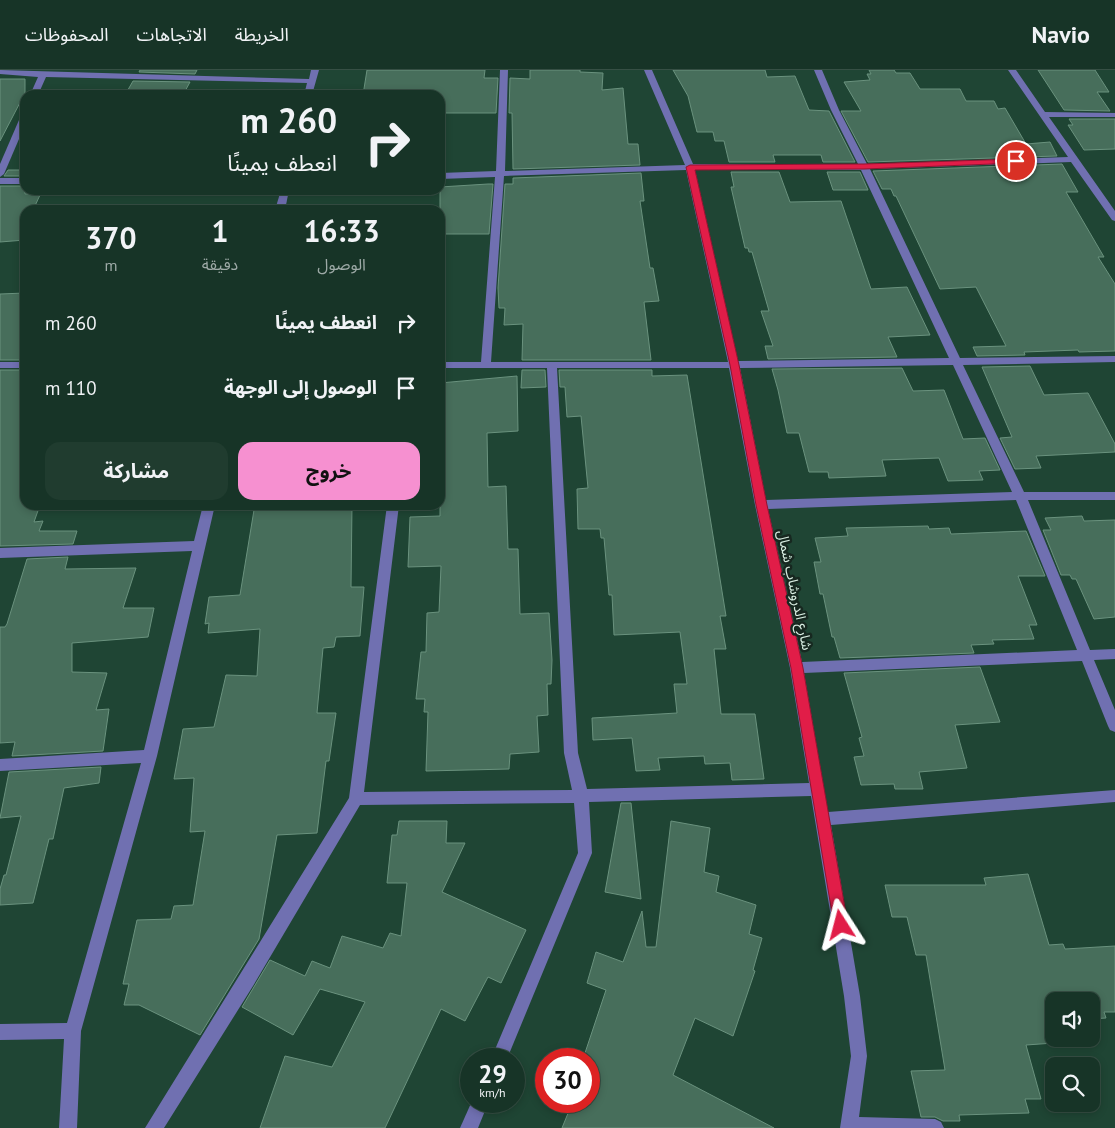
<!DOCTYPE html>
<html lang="ar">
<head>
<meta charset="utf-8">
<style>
	body { margin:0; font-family:"PT Sans","Noto Sans Arabic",sans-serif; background:#203c2f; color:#f1f3f6; direction:rtl; height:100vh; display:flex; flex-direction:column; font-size:19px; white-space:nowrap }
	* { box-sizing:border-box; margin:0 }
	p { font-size:16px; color:#9eaaa7 }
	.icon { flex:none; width:28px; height:28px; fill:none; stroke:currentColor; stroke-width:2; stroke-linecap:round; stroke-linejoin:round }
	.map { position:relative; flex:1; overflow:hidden; direction:ltr }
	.sheet { position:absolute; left:20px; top:135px; width:425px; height:305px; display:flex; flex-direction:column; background:#173427; border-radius:15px; box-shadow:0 2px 8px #0003,0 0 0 1px #364f44; direction:rtl }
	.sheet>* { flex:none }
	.banner { position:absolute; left:20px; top:20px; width:425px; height:105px; border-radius:15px; box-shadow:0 2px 8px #0003,0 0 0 1px #364f44; direction:rtl; background:#173427; color:#f1f3f6; overflow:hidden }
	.fabs { position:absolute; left:1045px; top:922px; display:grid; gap:10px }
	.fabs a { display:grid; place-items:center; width:55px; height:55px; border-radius:10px; background:#173427; box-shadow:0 2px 8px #0003,0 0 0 1px #364f44; font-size:25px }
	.speed { position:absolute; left:460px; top:978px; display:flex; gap:10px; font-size:25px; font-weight:700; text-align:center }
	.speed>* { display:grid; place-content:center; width:65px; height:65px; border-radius:50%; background:#173427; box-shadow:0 2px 8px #0003,0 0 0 1px #364f44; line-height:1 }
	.speed small { font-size:12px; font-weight:400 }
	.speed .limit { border:8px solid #d22; background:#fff; color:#111 }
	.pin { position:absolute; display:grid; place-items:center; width:42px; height:42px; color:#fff; margin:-21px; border:2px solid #fff; border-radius:50%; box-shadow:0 1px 5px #0007 }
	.me { position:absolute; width:55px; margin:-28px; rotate:351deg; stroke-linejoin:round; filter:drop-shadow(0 0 4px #0008) }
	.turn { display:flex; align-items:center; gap:18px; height:105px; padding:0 25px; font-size:22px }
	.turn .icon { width:65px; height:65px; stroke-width:2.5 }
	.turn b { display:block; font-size:35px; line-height:42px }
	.eta { display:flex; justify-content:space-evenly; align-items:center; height:85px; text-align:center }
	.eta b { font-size:30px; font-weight:700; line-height:35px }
	.cta { display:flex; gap:10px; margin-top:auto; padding:10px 25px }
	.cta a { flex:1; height:58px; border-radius:15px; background:#f690d0; color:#111; font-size:20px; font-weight:700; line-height:58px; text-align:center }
	.cta a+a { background:#203c2f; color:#f1f3f6 }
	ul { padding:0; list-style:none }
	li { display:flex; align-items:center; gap:15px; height:65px; padding:0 25px }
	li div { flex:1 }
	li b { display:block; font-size:19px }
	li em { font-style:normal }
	header { display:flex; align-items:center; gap:30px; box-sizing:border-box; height:70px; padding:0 25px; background:#173427; border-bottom:1px solid #364f44 }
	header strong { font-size:24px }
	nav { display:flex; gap:28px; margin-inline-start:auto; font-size:18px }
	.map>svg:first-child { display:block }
</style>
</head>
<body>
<header>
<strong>Navio</strong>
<nav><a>الخريطة</a><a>الاتجاهات</a><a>المحفوظات</a></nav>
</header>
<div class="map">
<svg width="1115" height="1058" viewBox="0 0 1115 1058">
	<rect width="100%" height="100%" fill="#1f4534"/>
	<g fill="#476e5b" stroke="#6a927e">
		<polygon points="140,0 197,0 195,4 139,2"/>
		<polygon points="367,0 485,0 484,8 498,8 496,43 440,43 440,25 363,25"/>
		<polygon points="530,0 580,0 580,2 603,3 602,20 623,18 628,74 638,74 640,95 513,99 512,43 509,43 510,8 530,9"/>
		<polygon points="673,0 765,0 767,7 795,6 809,40 829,41 855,92 823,92 821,85 773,85 775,92 729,92 724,71 715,71 713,62 697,62 688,26"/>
		<polygon points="869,0 894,0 896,3 910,3 920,19 960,19 966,31 994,31 998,39 1005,38 1026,74 1050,72 1057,86 868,92 841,41 861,41 844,12 870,10 867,4 871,4"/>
		<polygon points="1038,0 1095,0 1109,22 1097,22 1110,41 1064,40"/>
		<polygon points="0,9 25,9 25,23 0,71"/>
		<polygon points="133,11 190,12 183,25 125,25"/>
		<polygon points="1069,49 1115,49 1115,79 1084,80 1068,55 1073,55"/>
		<polygon points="1062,94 1078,122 1066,122 1104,187 1098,187 1115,214 1115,281 1079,282 1078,280 1024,282 1025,285 977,286 973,277 1006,276 976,217 940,219 896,126 894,126 891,119 882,119 873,101"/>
		<polygon points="8,100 25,100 25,106 4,106"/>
		<polygon points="731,102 779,102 790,132 841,131 871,219 907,217 930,265 888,267 897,287 768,289 765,276 773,276 761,241 769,241 752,182 749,182 748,178 745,178 731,117 734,117"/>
		<polygon points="827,102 860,102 868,120 833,120"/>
		<polygon points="641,103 644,131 640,131 650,198 653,198 659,231 644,232 651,290 522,290 523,254 504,255 505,238 499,238 498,218 505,114 513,114 513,108"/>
		<polygon points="488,114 493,114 489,164 440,164 440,117"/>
		<polygon points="0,116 25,116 25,124 41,123 33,140 25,140 25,170 0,172"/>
		<polygon points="25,223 25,290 0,290 0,224"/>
		<polygon points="1030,296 1044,325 1088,323 1115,374 1115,382 1036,386 1041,398 1015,399 1000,368 1012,367 982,297"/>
		<polygon points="902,298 913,321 944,320 963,369 985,368 1000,400 979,401 983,410 948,411 939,388 882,390 886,406 829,408 828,402 809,402 799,363 787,363 778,320 772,299"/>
		<polygon points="0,300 25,300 25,435 40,435 34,452 43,451 39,461 77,461 73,474 0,476"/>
		<polygon points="522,300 545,300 546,317 521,318"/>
		<polygon points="559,300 652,300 652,306 687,305 726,546 720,546 726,579 714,579 721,644 755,644 764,709 732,710 730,693 705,694 704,686 658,688 660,700 636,701 632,668 593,670 592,648 677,643 674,614 687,614 680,562 614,565 612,525 609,525 604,468 601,468 600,459 578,459 577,419 588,418 581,346 567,347 565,317 560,317"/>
		<polygon points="517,306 518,361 487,363 488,417 506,416 508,479 518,479 520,544 549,543 552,590 551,614 547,614 548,645 537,646 539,682 510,684 509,699 426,701 428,642 424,642 425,629 416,629 421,582 426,582 427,543 439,542 441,496 408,497 410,447 440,446 440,313"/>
		<polygon points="299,435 352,435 351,517 364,517 360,566 336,567 334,577 323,578 317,643 336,643 329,691 326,691 317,763 277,765 259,869 200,965 139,935 124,935 129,914 123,914 137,850 171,849 174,836 193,835 205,761 190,762 194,708 174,709 183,659 214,657 226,605 257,606 260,559 208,563 209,553 205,554 209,527 240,525 254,440 299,438"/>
		<polygon points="1082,446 1084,451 1115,450 1115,547 1094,549 1076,509 1072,509 1070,505 1061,505 1043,460 1051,460 1045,448"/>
		<polygon points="928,456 929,459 949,458 951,464 1026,461 1045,506 1018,506 1037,555 1029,555 1034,569 992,570 994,574 971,575 974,583 840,588 834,567 832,567 823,524 820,524 814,492 821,492 815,468 848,466 846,458"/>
		<polygon points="68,487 65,499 136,498 123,538 154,538 148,567 72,573 72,602 107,603 96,640 109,639 103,681 12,686 15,672 0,673 0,557 5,557 7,554 27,489"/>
		<polygon points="980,597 1000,652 955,655 967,698 919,702 923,719 895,719 894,714 861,715 854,687 864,686 859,668 862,667 844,603"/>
		<polygon points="101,697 99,713 64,718 53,769 49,769 33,833 0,835 0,819 4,805 6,805 21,746 0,748 9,702"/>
		<polygon points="621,733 631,733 641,829 605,822"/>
		<polygon points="399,751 447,751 446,773 465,773 442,822 526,860 501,913 488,907 465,951 441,939 385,1058 260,1058 285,986 332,997 365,932 320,919 293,965 242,937 270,890 305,906 312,891 330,898 342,866 383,878 390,863 401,866 407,813 387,813 392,765 397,765"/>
		<polygon points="671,751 710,758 704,802 719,806 716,822 756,835 749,864 762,868 753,900 755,901 733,966 695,948 673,1005 774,1058 562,1058 573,1031 589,1031 589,989 583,989 606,920 587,913 596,882 623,892 642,841 646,877 656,877"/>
		<polygon points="1028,804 1049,875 1063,874 1065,879 1115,876 1115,942 1104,942 1106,948 1091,949 1091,931 1054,931 1054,969 1091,969 1091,957 1096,970 1026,975 1041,1029 1025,1029 1029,1043 959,1045 960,1051 943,1051 935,1047 921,1047 911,1001 945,1000 926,885 916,885 907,847 892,847 885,815 986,815 984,808"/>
	</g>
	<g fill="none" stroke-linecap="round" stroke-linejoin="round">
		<g fill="#7070b1" fill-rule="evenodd">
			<polygon points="0,0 309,9 311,0 319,0 312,25 304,25 307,13 46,7 38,25 30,25 38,7 0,4"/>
			<path d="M500,0H508L505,101L685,95L644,0H652L693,94H858L831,40L814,0H822L839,40L867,94L1068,87L1008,0H1016L1045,42L1115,43V47H1049L1115,141V151L1112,150L1071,92L870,99L960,288L1115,286V292L963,295L1024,422H1115V430H1028L1090,580L1115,579V589L1094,590L1115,640V662L1110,660L1108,656L1082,591L804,603L828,742L1115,720V732L831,755L860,926L867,986L859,1047L935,1049L941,1052L944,1058H840L851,986L844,926L811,726L589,732L592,783L507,989H491L578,783L574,733L360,735L253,916L164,1058H145L349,728L387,435H399L364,722L572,720L564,683L547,298H440V292H481L495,107L440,109V103L496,101ZM686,100L728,292H491L504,106ZM695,100H861L949,288L738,291ZM953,295L1012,422L766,430L740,298ZM557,298H729L755,435L790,598L809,713L587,719L578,683ZM1016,430L1077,580L802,592L768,439Z"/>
			<polygon points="22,43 25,43 25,55 4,104 0,107 0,94"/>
			<rect x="0" y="108" width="25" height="6"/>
			<polygon points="281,120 289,120 285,140 275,140"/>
			<rect x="0" y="292" width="25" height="6"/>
			<polygon points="203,435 215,435 157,686 81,961 77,1058 59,1058 64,969 0,970 0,954 67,953 141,693 0,701 0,689 144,680 192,481 0,488 0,478 194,471"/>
			<polygon points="472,1031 489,1031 478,1058 460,1058"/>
		</g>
	</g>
	<polygon fill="#e11d48" stroke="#92132f" points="1016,89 1020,91 1019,93 864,99 695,100 739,295 767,435 803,598 848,855 846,860 841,862 836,860 834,855 791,598 756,435 730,295 686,97 690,95 864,94"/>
	<g text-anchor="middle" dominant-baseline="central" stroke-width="5" stroke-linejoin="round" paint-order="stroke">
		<g font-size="14" fill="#d9eee2" stroke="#172820">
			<text transform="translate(795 520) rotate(78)">شارع الدروشاب شمال</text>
		</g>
	</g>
</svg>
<div class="fabs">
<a><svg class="icon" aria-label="sound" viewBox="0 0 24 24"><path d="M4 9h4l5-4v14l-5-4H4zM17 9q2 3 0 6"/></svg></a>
<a><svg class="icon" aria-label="search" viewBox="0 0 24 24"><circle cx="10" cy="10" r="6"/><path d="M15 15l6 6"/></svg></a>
</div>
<div class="speed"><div>29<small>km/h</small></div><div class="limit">30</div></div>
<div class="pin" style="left:1016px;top:91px;background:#d93025"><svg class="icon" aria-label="arrive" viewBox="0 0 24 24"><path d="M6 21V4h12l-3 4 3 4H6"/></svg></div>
<svg class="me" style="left:841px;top:855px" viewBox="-20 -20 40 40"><path d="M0-17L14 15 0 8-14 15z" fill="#e11d48" stroke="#fff" stroke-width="4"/></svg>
<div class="banner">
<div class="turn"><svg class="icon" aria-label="right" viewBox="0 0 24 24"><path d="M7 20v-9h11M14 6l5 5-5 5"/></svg><div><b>260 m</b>انعطف يمينًا</div></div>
</div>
<section class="sheet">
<div class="eta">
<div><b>16:33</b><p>الوصول</p></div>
<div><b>1</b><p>دقيقة</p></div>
<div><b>370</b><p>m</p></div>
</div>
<ul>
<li><svg class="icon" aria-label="right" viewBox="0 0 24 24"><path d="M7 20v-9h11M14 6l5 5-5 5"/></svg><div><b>انعطف يمينًا</b></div><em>260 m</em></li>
<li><svg class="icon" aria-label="arrive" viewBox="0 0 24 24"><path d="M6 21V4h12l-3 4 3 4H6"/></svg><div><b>الوصول إلى الوجهة</b></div><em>110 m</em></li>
</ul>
<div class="cta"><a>خروج</a><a>مشاركة</a></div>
</section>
</div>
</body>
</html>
